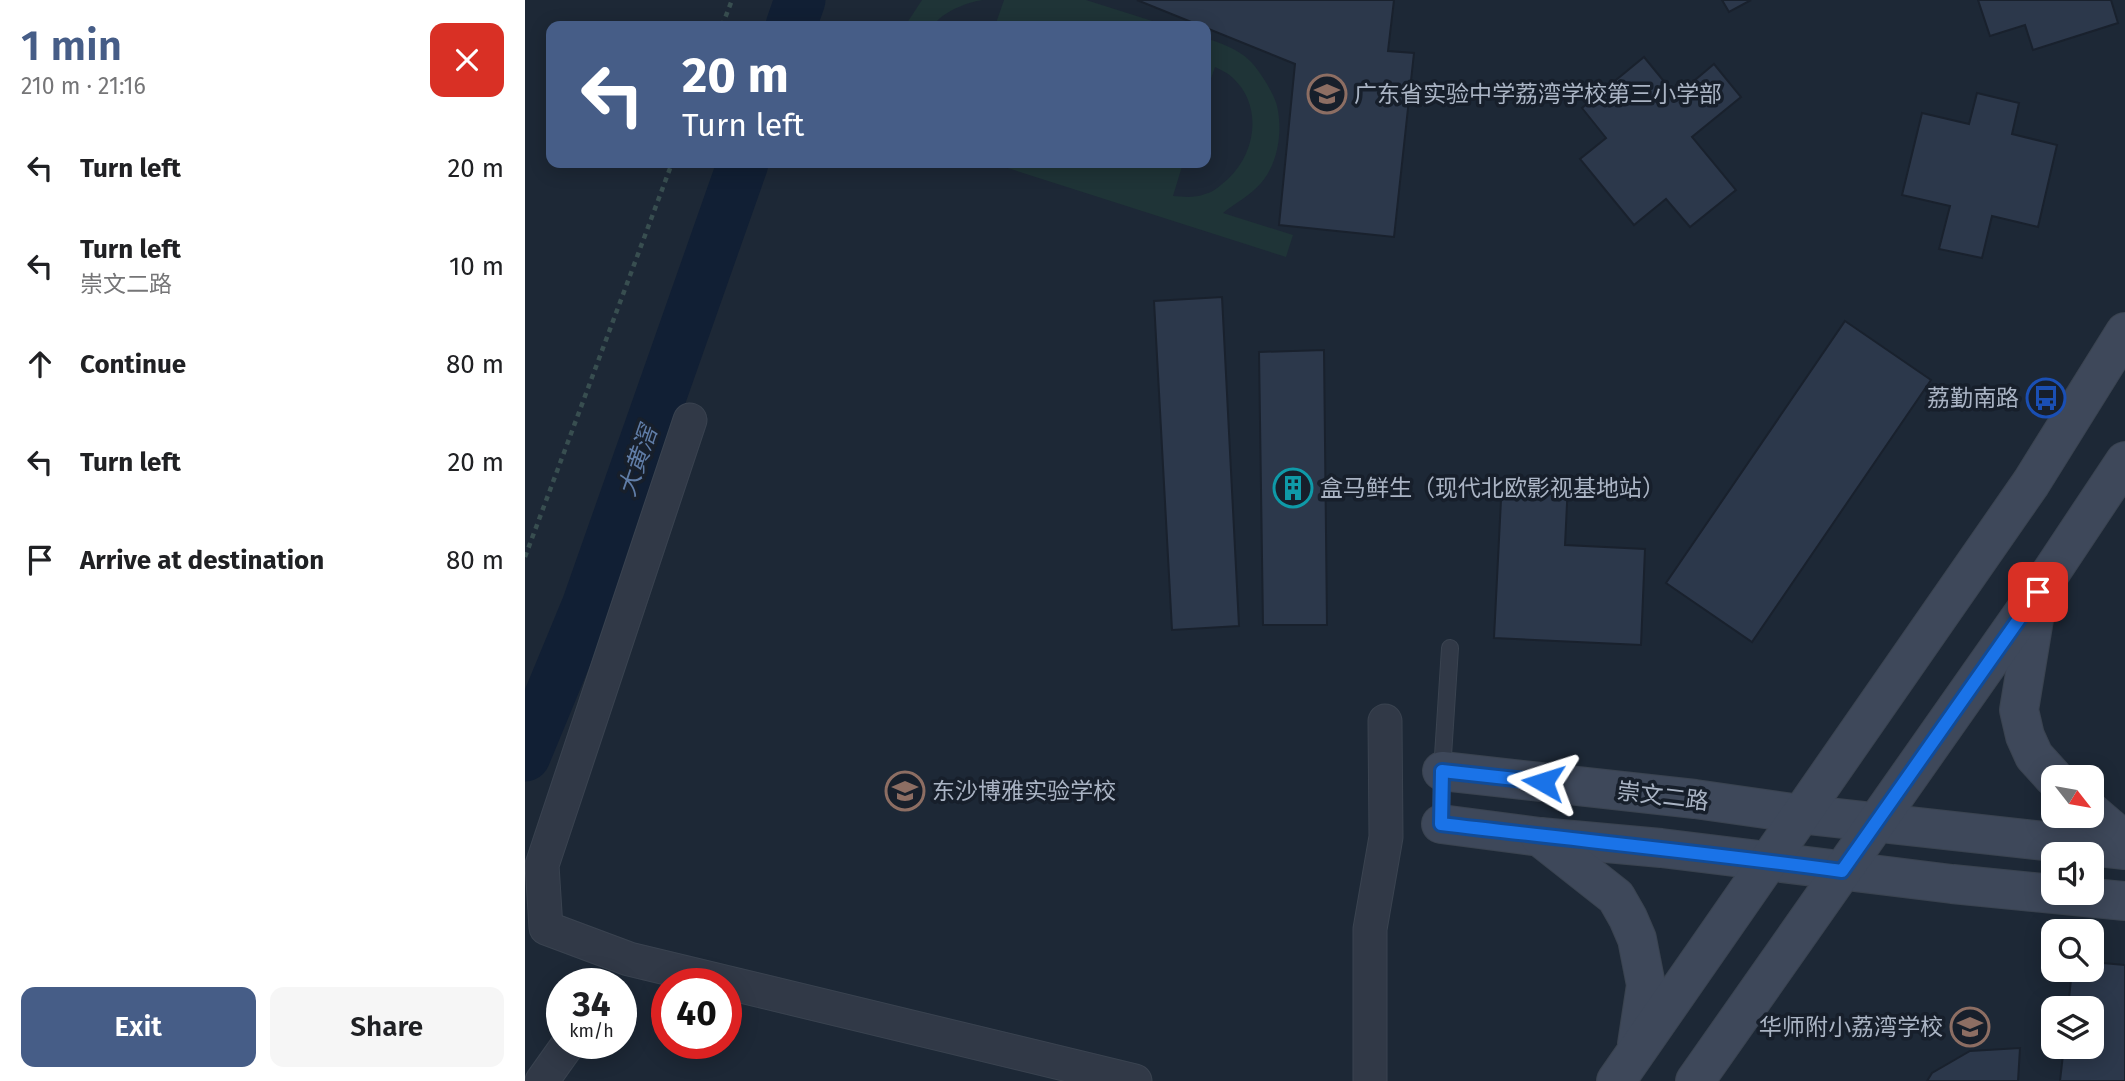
<!DOCTYPE html>
<html lang="en">
<head>
<meta charset="utf-8">
<style>
	body { margin:0; font-family:"Fira Sans","Noto Sans SC",sans-serif; background:#f6f6f6; color:#202124; height:100vh; display:flex; flex-direction:column; font-size:26px; white-space:nowrap }
	* { box-sizing:border-box; margin:0 }
	p { font-size:23px; color:#757577 }
	.icon { flex:none; width:38px; height:38px; fill:none; stroke:currentColor; stroke-width:2; stroke-linecap:round; stroke-linejoin:round }
	.map { position:relative; flex:1; overflow:hidden }
	.sheet { display:flex; flex-direction:column; background:#fff; width:525px }
	.sheet>* { flex:none }
	.banner { position:absolute; left:21px; top:21px; width:665px; height:147px; border-radius:14px; box-shadow:0 4px 18px #0003; background:#465d87; color:#fff; overflow:hidden }
	.needle { width:46px; rotate:121deg }
	.controls { position:absolute; left:1516px; top:765px; display:grid; gap:14px }
	.controls a { display:grid; place-items:center; width:63px; height:63px; border-radius:14px; background:#fff; box-shadow:0 4px 18px #0003; font-size:35px }
	.speed { position:absolute; left:21px; top:968px; display:flex; gap:14px; font-size:35px; font-weight:700; text-align:center }
	.speed>* { display:grid; place-content:center; width:91px; height:91px; border-radius:50%; background:#fff; box-shadow:0 4px 18px #0003; line-height:1 }
	.speed small { font-size:18px; font-weight:400 }
	.speed .limit { border:10px solid #d22; background:#fff; color:#111 }
	.pin { position:absolute; display:grid; place-items:center; width:60px; height:60px; color:#fff; margin:-30px; border-radius:14px; box-shadow:0 4px 10px #0006 }
	.me { position:absolute; width:77px; margin:-38px; rotate:276deg; stroke-linejoin:round; filter:drop-shadow(0 0 5px #0008) }
	.turn { display:flex; align-items:center; gap:24px; height:147px; padding:0 21px; font-size:32px }
	.turn .icon { width:91px; height:91px; stroke-width:2.5 }
	.turn b { display:block; font-size:49px; line-height:60px }
	.round { display:grid; place-items:center; flex:none; width:74px; height:74px; border-radius:14px; background:#f6f6f6 }
	.summary { display:flex; align-items:center; justify-content:space-between; height:119px; padding:0 21px }
	h1 { font-size:42px; font-weight:600; line-height:52px; color:#465d87 }
	.primary-button { display:flex; gap:14px; margin-top:auto; padding:14px 21px }
	.primary-button a { flex:1; height:80px; border-radius:14px; background:#465d87; color:#fff; font-size:28px; font-weight:600; line-height:80px; text-align:center }
	.primary-button a+a { background:#f6f6f6; color:#202124 }
	ul { padding:0; list-style:none }
	li { display:flex; align-items:center; gap:21px; height:98px; padding:0 21px }
	li div { flex:1 }
	li b { display:block; font-size:26px }
	li em { font-style:normal }
	main { display:flex; flex:1; min-height:0 }
	.map>svg:first-child { display:block }
</style>
</head>
<body>
<main>
<section class="sheet">
<div class="summary"><div><h1>1 min</h1><p>210 m · 21:16</p></div><a class="round" style="background:#d93025;color:#fff"><svg class="icon" aria-label="close" viewBox="0 0 24 24"><path d="M6 6l12 12M18 6L6 18"/></svg></a></div>
<ul>
<li><svg class="icon" aria-label="left" viewBox="0 0 24 24"><path d="M17 20v-9H6M10 6l-5 5 5 5"/></svg><div><b>Turn left</b></div><em>20 m</em></li>
<li><svg class="icon" aria-label="left" viewBox="0 0 24 24"><path d="M17 20v-9H6M10 6l-5 5 5 5"/></svg><div><b>Turn left</b><p>崇文二路</p></div><em>10 m</em></li>
<li><svg class="icon" aria-label="ahead" viewBox="0 0 24 24"><path d="M12 20V5M6 11l6-6 6 6"/></svg><div><b>Continue</b></div><em>80 m</em></li>
<li><svg class="icon" aria-label="left" viewBox="0 0 24 24"><path d="M17 20v-9H6M10 6l-5 5 5 5"/></svg><div><b>Turn left</b></div><em>20 m</em></li>
<li><svg class="icon" aria-label="arrive" viewBox="0 0 24 24"><path d="M6 21V4h12l-3 4 3 4H6"/></svg><div><b>Arrive at destination</b></div><em>80 m</em></li>
</ul>
<div class="primary-button"><a>Exit</a><a>Share</a></div>
</section>
<div class="map">
<svg width="1600" height="1081" viewBox="0 0 1600 1081">
	<rect width="100%" height="100%" fill="#1d2836"/>
	<g fill="#1f3437">
		<path d="M397,0H458C442,2 417,12 408,26H380Z"/>
		<polygon points="479,0 561,0 643,26 470,26"/>
		<path d="M681,38C695,43 713,49 724,60C733,68 750,95 752,106C758,131 753,164 736,183C725,196 710,203 698,213L768,235L761,257L467,163H658L648,196C659,197 670,198 680,194C689,192 696,185 703,179C731,153 738,106 708,78C703,73 696,70 690,67L681,93Z"/>
	</g>
	<g fill="none" stroke-linecap="round" stroke-linejoin="round">
		<g stroke="#111f34" stroke-width="51">
			<polyline points="266,26 275,0"/>
			<polyline points="0,756 62,606 218,163"/>
		</g>
	</g>
	<g fill="#2c384b" stroke="#19212d" stroke-width="2">
		<polygon points="612,0 869,0 863,51 889,53 869,237 754,225 770,64"/>
		<polygon points="1197,0 1226,0 1204,12"/>
		<polygon points="1453,0 1586,0 1593,23 1508,50 1500,25 1465,36"/>
		<polygon points="1119,57 1151,96 1189,64 1216,97 1167,137 1211,190 1165,227 1141,199 1109,225 1055,159 1081,138 1057,108"/>
		<polygon points="1452,93 1494,103 1487,134 1532,145 1513,227 1467,216 1457,258 1414,249 1425,206 1377,195 1397,113 1444,124"/>
		<polygon points="697,297 714,626 647,630 629,301"/>
		<polygon points="1320,321 1406,380 1227,642 1141,583"/>
		<polygon points="799,350 802,625 738,625 734,352"/>
		<polygon points="977,480 1043,483 1040,545 1120,549 1116,645 969,638"/>
		<polygon points="1566,962 1600,965 1600,1081 1535,1081 1539,1046 1566,1046 1566,1008 1543,1008 1547,970 1566,970"/>
		<polygon points="1495,1048 1493,1081 1402,1081 1407,1073 1445,1051"/>
	</g>
	<g fill="none" stroke-linecap="round" stroke-linejoin="round">
		<defs>
			<polyline id="lane" points="916,824 917,771 925,648"/>
			<g id="street">
				<polyline points="165,420 17,865 21,928 104,959 610,1081"/>
				<polyline points="17,1081 44,1043"/>
				<polyline points="845,1081 845,929 861,837 860,721"/>
			</g>
			<g id="secondary">
				<polyline points="1512,601 1494,710 1500,736 1509,756 1528,777"/>
				<polyline points="917,771 1170,799 1275,814 1600,850"/>
				<polyline points="1566,812 1600,841"/>
				<polyline points="916,824 1015,837 1136,848 1427,884 1600,901"/>
				<polyline points="1015,837 1091,897 1103,918 1112,939 1121,985 1112,1044"/>
				<polyline points="1091,1081 1506,483 1600,332"/>
				<polyline points="1170,1081 1513,592 1600,461"/>
			</g>
		</defs>
		<use href="#lane" stroke="#3a4350" stroke-width="18"/>
		<use href="#street" stroke="#3a4350" stroke-width="35"/>
		<use href="#secondary" stroke="#3a4350" stroke-width="40"/>
		<g stroke="#384e50" stroke-width="4.5" stroke-dasharray="5 5" stroke-linecap="butt">
			<polyline points="197,26 207,0"/>
			<polyline points="0,557 147,163"/>
		</g>
		<use href="#lane" stroke="#313947" stroke-width="16"/>
		<use href="#street" stroke="#313947" stroke-width="33"/>
		<use href="#secondary" stroke="#3e485a" stroke-width="38"/>
	</g>
	<g fill="none" stroke-linecap="round" stroke-linejoin="round">
		<defs>
			<path id="route" d="M1018,782L917,771L916,824C1050,840 1184,853 1317,871L1513,592"/>
		</defs>
		<use href="#route" stroke="#114b97" stroke-width="18"/>
		<use href="#route" stroke="#1a73e8" stroke-width="12"/>
	</g>
	<defs>
		<symbol id="school-ring" viewBox="-11 -11 22 22"><circle r="9.5" fill="#171f2b" stroke="#8d6e63" stroke-width="1.5"/><path d="M0-5L7-2L0 1L-7-2ZM-4 1L0 2.5L4 1V4Q0 6-4 4Z" fill="#8d6e63"/></symbol>
		<symbol id="bus-ring" viewBox="-11 -11 22 22"><circle r="9.5" fill="#171f2b" stroke="#1a4fb4" stroke-width="1.5"/><path d="M-5-6H5V4H4V6H2V4H-2V6H-4V4H-5ZM-3.5-4V0h7V-4ZM-3.5 1.2v1.5H-2V1.2ZM2 1.2v1.5H3.5V1.2Z" fill="#1a4fb4"/></symbol>
		<symbol id="building-ring" viewBox="-11 -11 22 22"><circle r="9.5" fill="#171f2b" stroke="#0f9aa8" stroke-width="1.5"/><path d="M-4-6H4V6H1V3H-1V6H-4ZM-2.5-4.3h1.7v1.8h-1.7ZM.8-4.3h1.7v1.8H.8ZM-2.5-1h1.7V.8h-1.7ZM.8-1h1.7V.8H.8Z" fill="#0f9aa8"/></symbol>
	</defs>
	<g fill-rule="evenodd">
		<use href="#school-ring" x="780" y="72" width="44" height="44"/>
		<use href="#bus-ring" x="1499" y="376" width="44" height="44"/>
		<use href="#building-ring" x="746" y="466" width="44" height="44"/>
		<use href="#school-ring" x="358" y="769" width="44" height="44"/>
		<use href="#school-ring" x="1423" y="1005" width="44" height="44"/>
	</g>
	<g text-anchor="middle" dominant-baseline="central" stroke-width="7" stroke-linejoin="round" paint-order="stroke">
		<g font-size="23" fill="#aab4c4" stroke="#171f2b" text-anchor="start">
			<text x="829" y="94">广东省实验中学荔湾学校第三小学部</text>
			<text x="1494" y="398" text-anchor="end">荔勤南路</text>
			<text x="795" y="488">盒马鲜生（现代北欧影视基地站）</text>
			<text x="407" y="791">东沙博雅实验学校</text>
			<text x="1418" y="1027" text-anchor="end">华师附小荔湾学校</text>
		</g>
		<g font-size="23" fill="#aab4c4" stroke="#171f2b">
			<text transform="translate(1138 796) rotate(7)">崇文二路</text>
		</g>
		<g font-size="24" font-style="italic" fill="#607da7" stroke="#171f2b">
			<text transform="translate(113 461) rotate(-71)">大黄滘</text>
		</g>
	</g>
</svg>
<div class="controls">
<a><svg class="needle" viewBox="-14 -14 28 28"><path d="M0-13l5 13h-10z" fill="#e53935"/><path d="M0 13l5-13h-10z" fill="#757577"/></svg></a>
<a><svg class="icon" aria-label="sound" viewBox="0 0 24 24"><path d="M4 9h4l5-4v14l-5-4H4zM17 9q2 3 0 6"/></svg></a>
<a><svg class="icon" aria-label="search" viewBox="0 0 24 24"><circle cx="10" cy="10" r="6"/><path d="M15 15l6 6"/></svg></a>
<a><svg class="icon" aria-label="layers" viewBox="0 0 24 24"><path d="M12 4l9 5-9 5-9-5zM3 14l9 5 9-5"/></svg></a>
</div>
<div class="speed"><div>34<small>km/h</small></div><div class="limit">40</div></div>
<div class="pin" style="left:1513px;top:592px;background:#d93025"><svg class="icon" aria-label="arrive" viewBox="0 0 24 24"><path d="M6 21V4h12l-3 4 3 4H6"/></svg></div>
<svg class="me" style="left:1018px;top:782px" viewBox="-20 -20 40 40"><path d="M0-17L14 15 0 8-14 15z" fill="#1a73e8" stroke="#fff" stroke-width="4"/></svg>
<div class="banner">
<div class="turn"><svg class="icon" aria-label="left" viewBox="0 0 24 24"><path d="M17 20v-9H6M10 6l-5 5 5 5"/></svg><div><b>20 m</b>Turn left</div></div>
</div>
</div>
</main>
</body>
</html>
